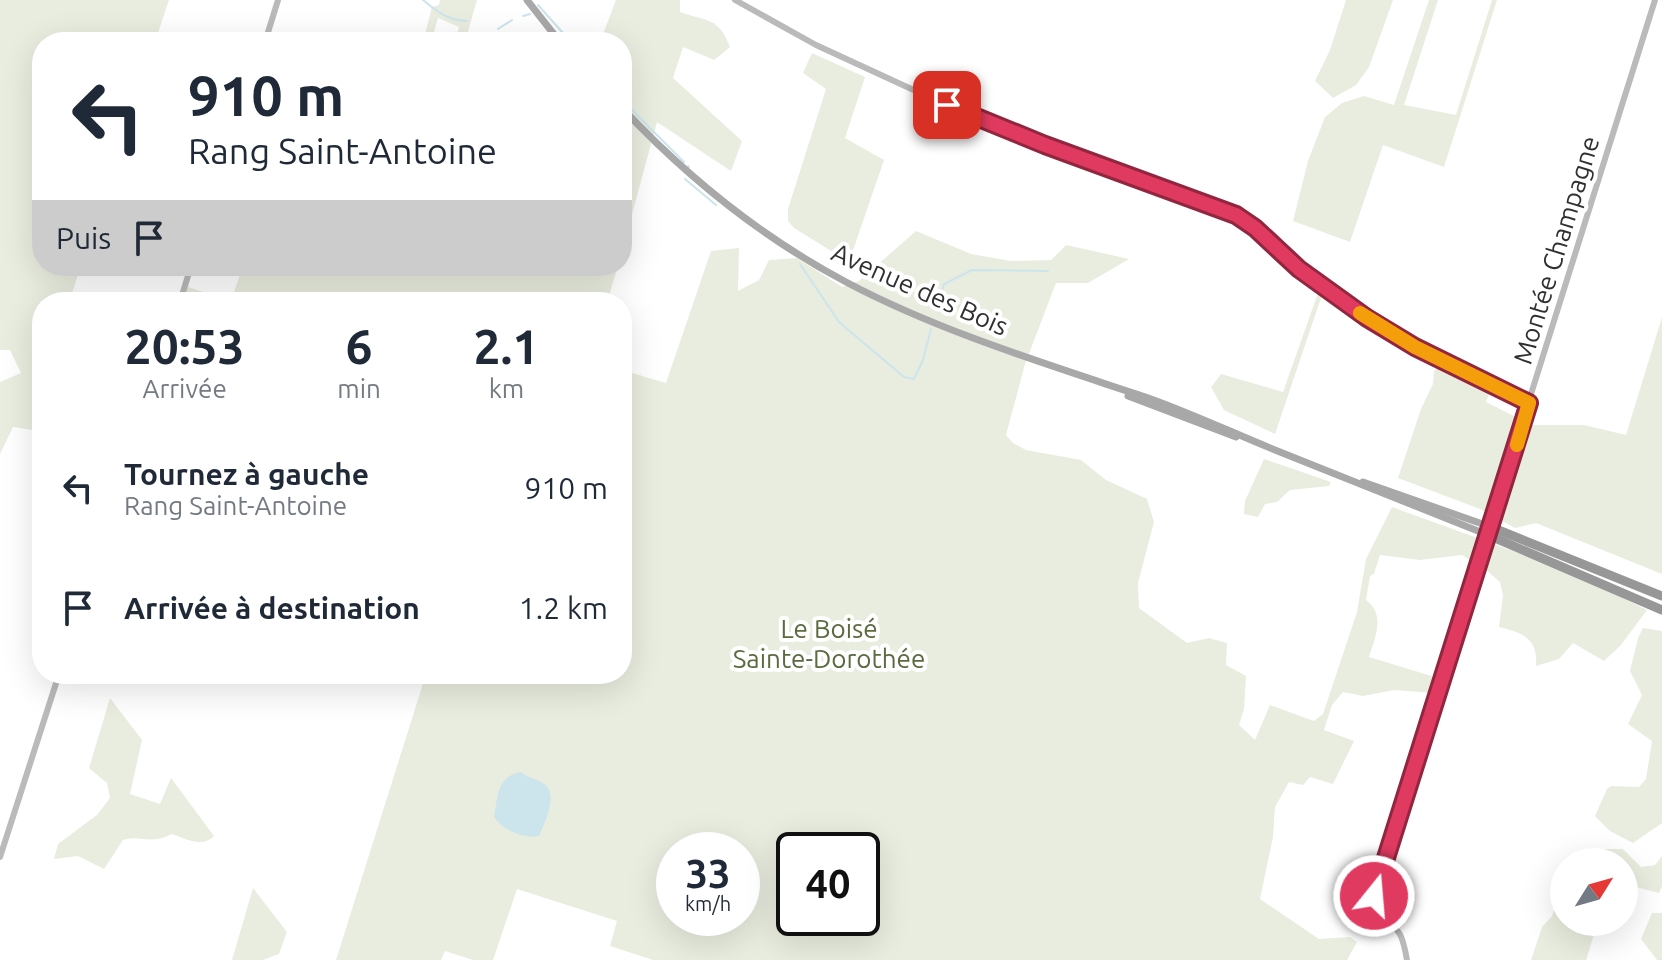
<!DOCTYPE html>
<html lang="fr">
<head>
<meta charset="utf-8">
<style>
	body { margin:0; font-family:Ubuntu,sans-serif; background:#f2f2f3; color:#1f2937; height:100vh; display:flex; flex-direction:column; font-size:30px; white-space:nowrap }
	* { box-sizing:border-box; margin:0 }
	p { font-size:26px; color:#747a83 }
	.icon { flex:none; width:44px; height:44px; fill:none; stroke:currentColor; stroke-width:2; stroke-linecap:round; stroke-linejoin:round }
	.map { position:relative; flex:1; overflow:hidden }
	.drawer { position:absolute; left:32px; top:292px; width:600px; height:392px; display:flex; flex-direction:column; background:#fff; border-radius:32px; box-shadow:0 8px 32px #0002 }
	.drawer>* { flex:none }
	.hud { position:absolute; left:32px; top:32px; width:600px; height:244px; border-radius:32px; box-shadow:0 8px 32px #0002; background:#fff; color:#1f2937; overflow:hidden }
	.needle { width:52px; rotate:53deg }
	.controls { position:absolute; left:1550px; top:848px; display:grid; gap:16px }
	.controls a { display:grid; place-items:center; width:88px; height:88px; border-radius:50%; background:#fff; box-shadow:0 8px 32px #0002; font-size:40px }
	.speed { position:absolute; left:656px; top:832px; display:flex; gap:16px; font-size:40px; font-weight:700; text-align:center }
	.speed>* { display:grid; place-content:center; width:104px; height:104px; border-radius:50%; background:#fff; box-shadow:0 8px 32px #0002; line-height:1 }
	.speed small { font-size:20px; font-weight:400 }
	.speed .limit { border:4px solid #111; border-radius:12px; background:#fff; color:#111 }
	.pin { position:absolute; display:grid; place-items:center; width:68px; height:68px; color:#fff; margin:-34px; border-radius:16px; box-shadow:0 4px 12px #0006 }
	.me { position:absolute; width:88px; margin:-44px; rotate:17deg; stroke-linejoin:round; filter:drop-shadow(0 0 6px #0008) }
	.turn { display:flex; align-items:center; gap:28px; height:168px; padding:0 24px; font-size:36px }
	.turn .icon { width:104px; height:104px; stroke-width:2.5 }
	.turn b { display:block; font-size:56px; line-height:68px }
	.then { display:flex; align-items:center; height:76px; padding:0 24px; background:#0003; gap:16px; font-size:30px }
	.eta { display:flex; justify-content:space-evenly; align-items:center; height:136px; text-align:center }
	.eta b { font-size:48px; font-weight:700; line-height:56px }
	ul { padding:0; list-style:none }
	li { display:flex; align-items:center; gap:24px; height:120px; padding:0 24px }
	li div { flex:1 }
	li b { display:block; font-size:30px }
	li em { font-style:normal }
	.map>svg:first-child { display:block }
</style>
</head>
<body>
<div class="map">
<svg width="1662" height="960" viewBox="0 0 1662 960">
	<rect width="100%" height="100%" fill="#fff"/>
	<g fill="#e9eddf" fill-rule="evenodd">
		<polygon points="0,0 169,0 155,42 42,42 42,266 81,266 69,302 42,302 42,426 39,431 13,427 0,454 0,382 21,373 10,350 0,350"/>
		<polygon points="440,0 477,0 465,42 455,42 459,27 438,18 431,42 423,42 432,7 439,5"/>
		<path d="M616,0H680V12C707,22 718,16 730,47L714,60L683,47L673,78L742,141L731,171L657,122L622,251V42H600Z"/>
		<polygon points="1346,0 1393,0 1369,67 1356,85 1333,98 1315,81 1330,50"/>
		<polygon points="1429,0 1438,0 1404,105 1456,115 1492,0 1497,0 1444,167 1383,145 1350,242 1293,221 1308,161 1325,117 1342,103 1364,96 1394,105"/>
		<polygon points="812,53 865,77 845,138 884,160 849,262 794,228 788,221 788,209 826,89 803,73"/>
		<path d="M916,231L971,254L1011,261L1051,260L1066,245L1129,259L1088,283H1056L1025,364L1006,435L1013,443L1026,450L1081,460L1106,480L1147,499L1154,522L1138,583L1139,608L1187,643L1209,638L1227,643L1226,665L1246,676L1244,709L1239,725L1255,740L1270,705L1314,721L1323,714L1357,612L1366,559L1392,507L1568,571L1647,610L1621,645L1604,661L1573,643L1559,659L1536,666C1538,638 1523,633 1499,627L1503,595L1500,582L1484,568L1462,555L1420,560L1380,555L1374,574L1370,576L1366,600C1386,615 1375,638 1369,657L1438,678L1434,693L1394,690L1363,696L1343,692L1332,705L1324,730L1354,741L1333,784L1310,777L1303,785L1289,782L1275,807L1273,837L1260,899L1319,939L1350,937L1357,942L1347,960H653L610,946L617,921L517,889L493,960H473L445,951L441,960H336L426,674H622V370L666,383L711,251L739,248L738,291L759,280L769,260L797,258L842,287L859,281ZM674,850H742V918H674ZM794,850H862V918H794Z"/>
		<polygon points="243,266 618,266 607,302 182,302 188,287 231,301"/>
		<polygon points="1318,293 1322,295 1275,434 1224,410 1211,387 1221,374 1283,392"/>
		<polygon points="1662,317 1662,574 1536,523 1515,528 1480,509 1398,478 1421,409 1433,384 1434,371 1441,363 1492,387 1486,402 1532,425 1584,425 1626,435"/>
		<polygon points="1264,459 1331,482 1329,486 1290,490 1277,502 1265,504 1258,517 1244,514 1245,501"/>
		<polygon points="1643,628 1662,631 1662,823 1633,843 1610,831 1595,816 1607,789 1611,786 1639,787 1646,779 1652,741 1628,724 1642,695 1630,671 1638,638"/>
		<path d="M110,698L142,740L130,794L160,804L171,778L214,836C202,848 186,839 172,834C147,846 144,834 123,840L104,869L78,856L54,859L58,844L97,815L110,798L107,783L89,768Z"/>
		<polygon points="1597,849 1623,849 1641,867 1655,865 1662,856 1662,886 1659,893 1624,884 1624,862 1586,862 1589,853"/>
		<polygon points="1564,879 1564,922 1598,922 1586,960 1531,960 1542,927 1552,916"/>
		<polygon points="253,888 287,932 279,954 263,960 232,960"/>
		<polygon points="1652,913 1662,913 1662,960 1657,960 1641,939"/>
	</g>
	<path fill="#cce4ec" d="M521,772C528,778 532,777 539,781C562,790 545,821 539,836C523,839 503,830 494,817C498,796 497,776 521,772Z"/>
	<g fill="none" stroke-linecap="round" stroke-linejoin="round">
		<g stroke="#cce4ec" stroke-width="2">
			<path d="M423,0C436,11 449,21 467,21"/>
			<polyline points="538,5 571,42"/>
			<polyline points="523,16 530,14"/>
			<polyline points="498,29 512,20"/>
			<polyline points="622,100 684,162"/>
			<polyline points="688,166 689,167"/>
			<polyline points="685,179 716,205"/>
			<polyline points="800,264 839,322 904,377 914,379 923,360 931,329"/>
			<polyline points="937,309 944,284 972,270 1048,271"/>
		</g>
		<g stroke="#bababa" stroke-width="6">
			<polyline points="735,0 816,45 970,116 1236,215 1255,228 1299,269 1367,318 1415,347 1529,403"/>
			<polyline points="265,42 278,0"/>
			<polyline points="180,302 191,266"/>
			<polyline points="0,857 59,674"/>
			<path d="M1407,960C1401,926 1398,932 1375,910L1374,893L1655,0"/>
		</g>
		<g stroke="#a8a8a8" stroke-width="7">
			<polyline points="527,0 560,42"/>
			<path d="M622,108C688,178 761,237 846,282C940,332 1050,365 1151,399C1193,414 1233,433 1275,450C1346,479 1417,506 1488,535"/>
			<polyline points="1128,396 1236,437"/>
			<polyline points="1363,482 1491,527"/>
		</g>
		<g stroke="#979797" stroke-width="9">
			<polyline points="1491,527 1662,596"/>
			<polyline points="1488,535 1662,610"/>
		</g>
	</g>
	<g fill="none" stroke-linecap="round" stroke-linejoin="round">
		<defs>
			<polyline id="route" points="947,105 1045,145 1236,215 1255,228 1299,269 1367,318 1415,347 1529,403 1374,896"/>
		</defs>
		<use href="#route" stroke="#92263e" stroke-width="20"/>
		<use href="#route" stroke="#e03a60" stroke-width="14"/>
		<polyline stroke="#f59e0b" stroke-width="14" points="1360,313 1415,347 1529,403 1517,445"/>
	</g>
	<g text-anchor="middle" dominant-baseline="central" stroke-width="8" stroke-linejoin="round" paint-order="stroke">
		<g font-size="26" fill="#303030" stroke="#fff">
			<text transform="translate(1556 250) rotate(-73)">Montée Champagne</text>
			<text transform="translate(920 289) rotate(24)">Avenue des Bois</text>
		</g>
		<g font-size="26" fill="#5a6b3f" stroke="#fff">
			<text x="829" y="628">Le Boisé<tspan x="829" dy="30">Sainte-Dorothée</tspan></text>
		</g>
	</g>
</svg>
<div class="controls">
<a><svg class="needle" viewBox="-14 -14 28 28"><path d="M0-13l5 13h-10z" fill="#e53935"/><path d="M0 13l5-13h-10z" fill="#747a83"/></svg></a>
</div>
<div class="speed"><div>33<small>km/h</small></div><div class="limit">40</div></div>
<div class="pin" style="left:947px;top:105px;background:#d93025"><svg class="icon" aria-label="arrive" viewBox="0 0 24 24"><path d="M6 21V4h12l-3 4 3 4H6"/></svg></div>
<svg class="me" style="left:1374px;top:896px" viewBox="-20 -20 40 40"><circle r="17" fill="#e03a60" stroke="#fff" stroke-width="3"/><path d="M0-11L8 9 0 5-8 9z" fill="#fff"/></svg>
<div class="hud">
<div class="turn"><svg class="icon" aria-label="left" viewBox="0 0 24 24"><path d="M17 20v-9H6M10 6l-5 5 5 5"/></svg><div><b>910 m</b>Rang Saint-Antoine</div></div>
<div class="then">Puis<svg class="icon" aria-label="arrive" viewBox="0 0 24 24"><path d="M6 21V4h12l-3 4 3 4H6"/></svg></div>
</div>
<section class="drawer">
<div class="eta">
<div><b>20:53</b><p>Arrivée</p></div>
<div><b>6</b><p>min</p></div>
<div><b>2.1</b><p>km</p></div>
</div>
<ul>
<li><svg class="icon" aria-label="left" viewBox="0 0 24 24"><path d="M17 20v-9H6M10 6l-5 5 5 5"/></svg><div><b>Tournez à gauche</b><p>Rang Saint-Antoine</p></div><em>910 m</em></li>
<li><svg class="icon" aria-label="arrive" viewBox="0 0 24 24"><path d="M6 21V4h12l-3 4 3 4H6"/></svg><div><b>Arrivée à destination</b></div><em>1.2 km</em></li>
</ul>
</section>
</div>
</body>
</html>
